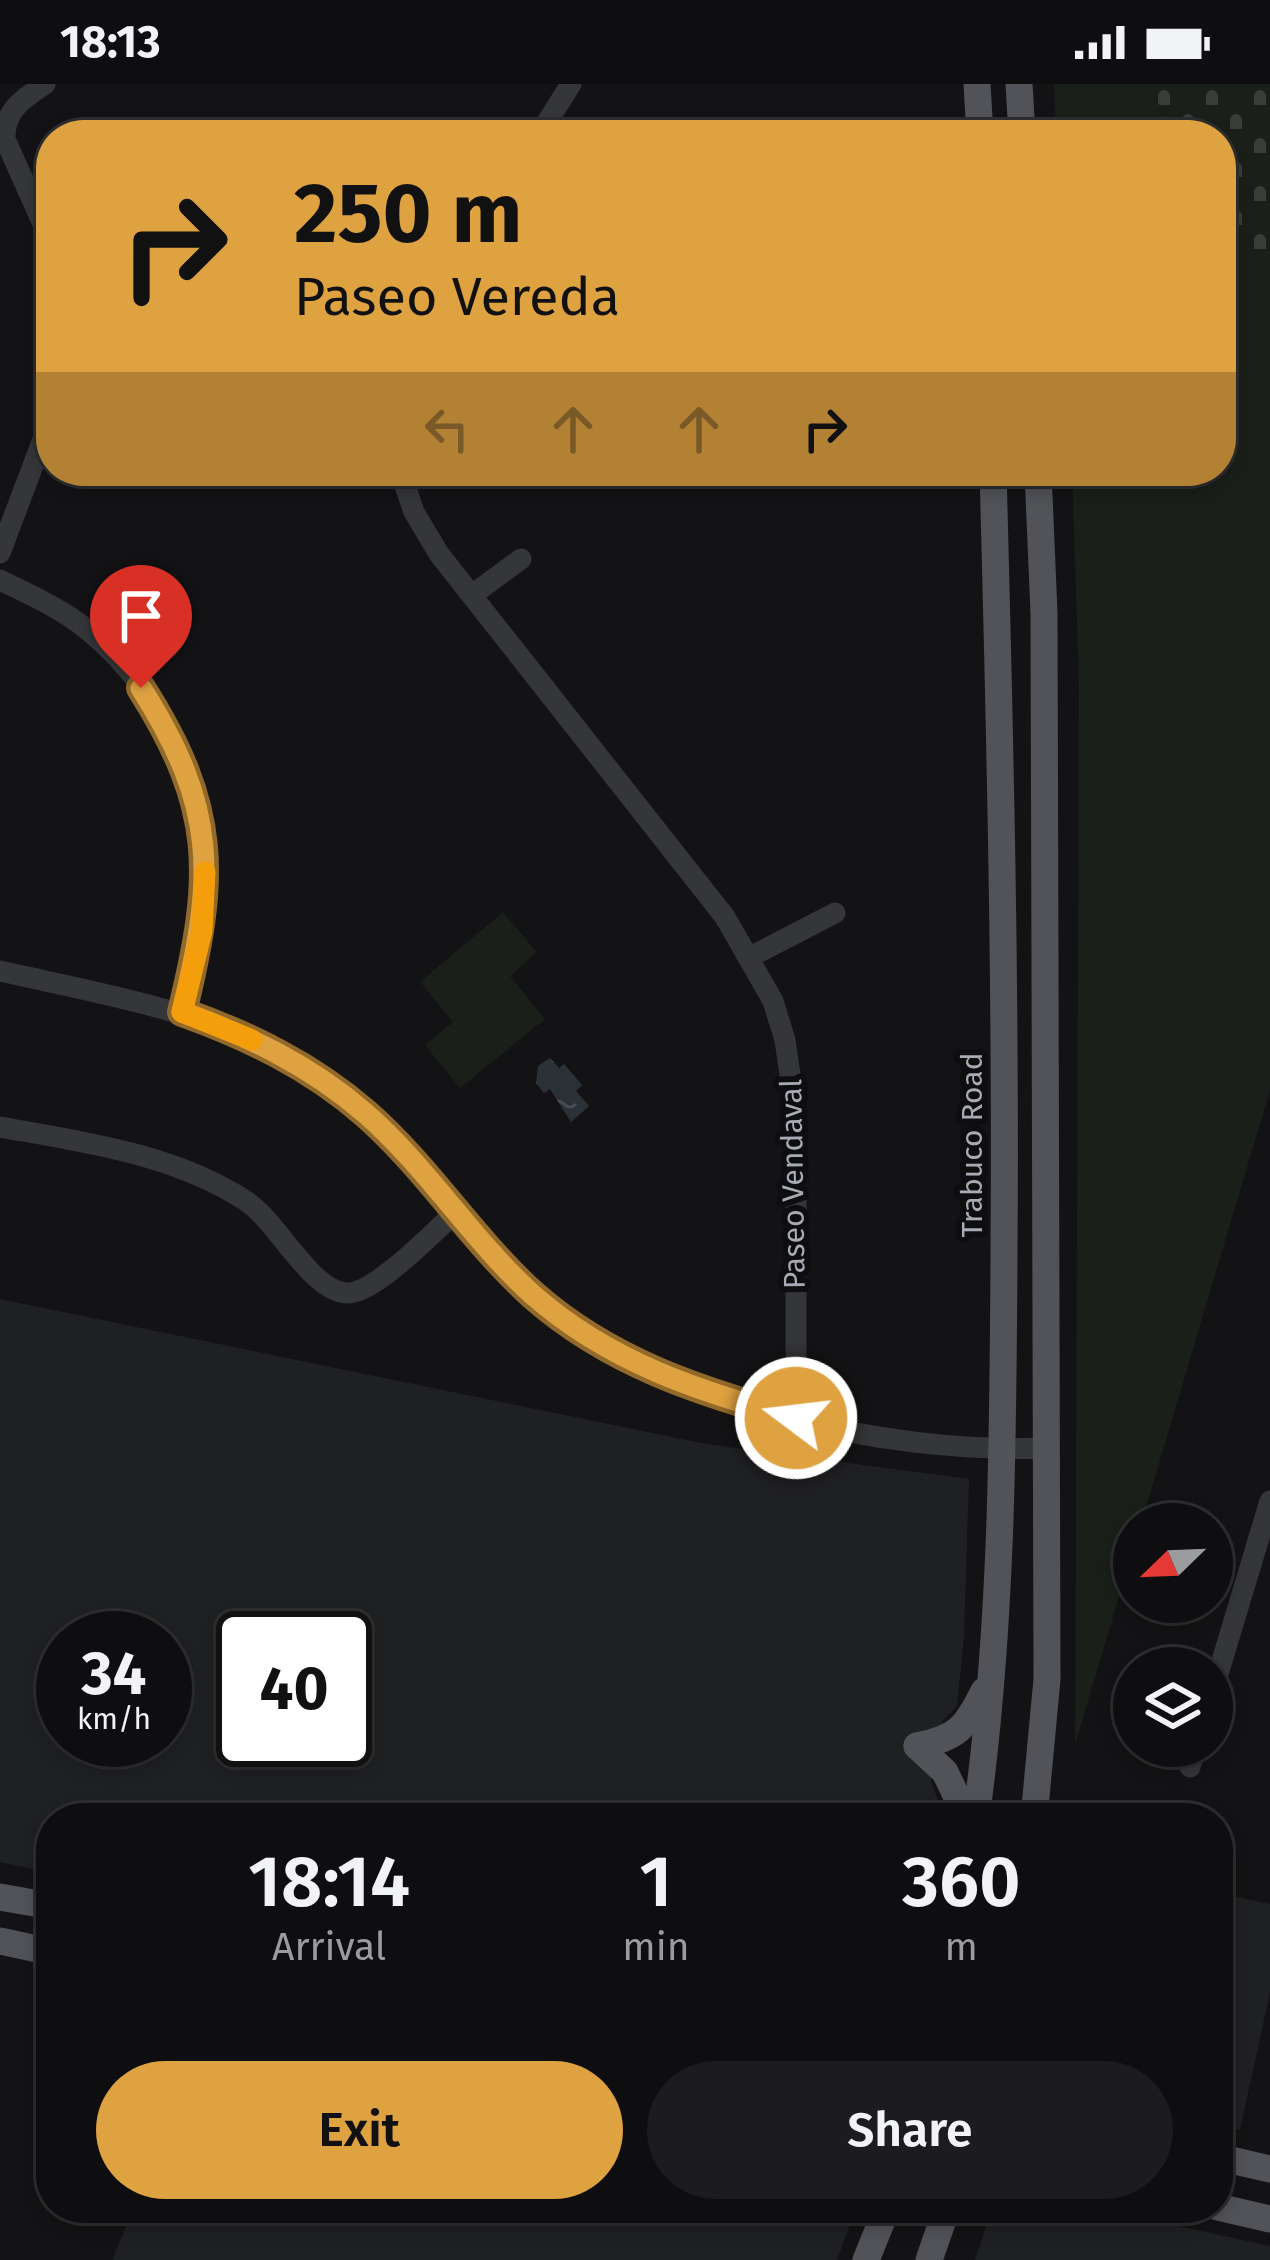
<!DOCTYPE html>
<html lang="en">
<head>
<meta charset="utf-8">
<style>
	body { margin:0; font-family:"Fira Sans",sans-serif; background:#1c1c1e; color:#f1f3f6; height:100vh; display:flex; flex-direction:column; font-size:45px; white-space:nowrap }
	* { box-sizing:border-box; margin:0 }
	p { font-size:39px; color:#9b9c9f }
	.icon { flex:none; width:66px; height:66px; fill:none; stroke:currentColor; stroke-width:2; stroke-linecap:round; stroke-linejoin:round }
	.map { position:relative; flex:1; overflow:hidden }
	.sheet { position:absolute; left:36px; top:1719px; width:1197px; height:420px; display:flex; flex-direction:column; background:#0e0e10; border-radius:48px; box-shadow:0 6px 18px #0003,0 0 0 3px #2e2e30 }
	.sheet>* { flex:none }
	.top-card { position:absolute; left:36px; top:36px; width:1200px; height:366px; border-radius:48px; box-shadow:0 6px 18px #0003,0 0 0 3px #2e2e30; background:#dfa241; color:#111; overflow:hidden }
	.needle { width:78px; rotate:247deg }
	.fabs { position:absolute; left:1113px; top:1419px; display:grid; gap:24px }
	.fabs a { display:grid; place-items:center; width:120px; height:120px; border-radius:50%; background:#0e0e10; box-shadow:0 6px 18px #0003,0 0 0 3px #2e2e30; font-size:60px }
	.speed { position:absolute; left:36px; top:1527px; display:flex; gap:24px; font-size:60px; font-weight:700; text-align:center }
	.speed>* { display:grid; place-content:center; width:156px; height:156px; border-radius:50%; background:#0e0e10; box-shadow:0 6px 18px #0003,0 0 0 3px #2e2e30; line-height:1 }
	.speed small { font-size:30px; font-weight:400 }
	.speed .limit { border:6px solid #111; border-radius:18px; background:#fff; color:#111 }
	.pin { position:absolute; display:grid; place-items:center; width:102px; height:102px; color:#fff; margin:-123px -51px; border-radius:50% 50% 50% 0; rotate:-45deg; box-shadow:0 0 12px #0007 }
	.pin .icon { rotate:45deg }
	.me { position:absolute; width:132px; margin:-66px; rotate:285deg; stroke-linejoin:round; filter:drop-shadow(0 0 9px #0008) }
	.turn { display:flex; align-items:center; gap:42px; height:252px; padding:0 60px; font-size:54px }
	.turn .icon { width:156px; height:156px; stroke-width:2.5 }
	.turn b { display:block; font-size:84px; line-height:102px }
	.lanes { display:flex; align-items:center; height:114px; padding:0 60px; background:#0003; justify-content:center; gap:60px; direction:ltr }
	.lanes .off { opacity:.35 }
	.eta { display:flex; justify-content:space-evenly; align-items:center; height:204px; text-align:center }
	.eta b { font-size:72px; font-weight:600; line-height:84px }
	.cta { display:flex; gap:24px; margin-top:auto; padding:24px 60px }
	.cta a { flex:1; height:138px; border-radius:72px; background:#dfa241; color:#111; font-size:48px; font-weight:600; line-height:138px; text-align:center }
	.cta a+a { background:#1c1c1e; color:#f1f3f6 }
	.status { display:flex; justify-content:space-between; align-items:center; height:84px; padding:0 60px; background:#0e0e10; direction:ltr }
	.status svg { height:33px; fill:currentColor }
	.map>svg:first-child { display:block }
</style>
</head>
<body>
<div class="status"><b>18:13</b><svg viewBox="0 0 49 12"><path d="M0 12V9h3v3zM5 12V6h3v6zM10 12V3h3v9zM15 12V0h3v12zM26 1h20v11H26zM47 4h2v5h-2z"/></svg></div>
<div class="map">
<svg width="1270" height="2176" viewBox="0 0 1270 2176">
	<defs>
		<pattern id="cemetery-stones" width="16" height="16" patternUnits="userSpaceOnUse" patternTransform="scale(3)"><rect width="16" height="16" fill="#1a1f1a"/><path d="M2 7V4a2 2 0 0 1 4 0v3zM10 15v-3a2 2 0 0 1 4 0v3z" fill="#383d39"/></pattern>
		<pattern id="water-ripples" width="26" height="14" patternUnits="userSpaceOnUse" patternTransform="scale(3)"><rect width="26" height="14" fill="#2b3237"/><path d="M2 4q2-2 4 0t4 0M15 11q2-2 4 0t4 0" fill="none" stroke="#474d52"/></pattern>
	</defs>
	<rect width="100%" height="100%" fill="#131315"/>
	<g fill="#1f2022" fill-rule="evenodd">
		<path d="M0,1215L706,1360L969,1395L964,1553L957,1622L941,1639L931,1698L938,1716L935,1734H51V1789L0,1778ZM63,1554H165V1656H63ZM243,1554H345V1656H243Z"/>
		<polygon points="1218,1809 1270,1820 1270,1908 1240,2046 1218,2042"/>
		<polygon points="134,2124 856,2124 837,2176 112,2176"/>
		<polygon points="997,2124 1096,2124 1270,2162 1270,2176 975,2176 991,2127"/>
	</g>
	<g fill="#1a1f1a">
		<polygon points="1054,0 1143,0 1183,51 1056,51"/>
		<polygon points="1221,161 1270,194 1270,1006 1141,1440 1134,1440 1134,1462 1075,1661 1079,601 1072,387 1221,387"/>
		<polygon points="503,828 537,868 510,892 545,935 460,1004 425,961 453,938 420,898"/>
	</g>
	<polygon fill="url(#cemetery-stones)" points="1143,0 1270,0 1270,194 1221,161 1221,51 1183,51"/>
	<polygon fill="url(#water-ripples)" points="550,974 559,984 564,980 582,1001 576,1007 589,1022 571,1038 550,1005 544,1009 536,999 538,982"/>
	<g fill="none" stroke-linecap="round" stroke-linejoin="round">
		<g stroke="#353639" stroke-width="21">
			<path d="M45,0C23,15 4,26 5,55L51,158"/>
			<polyline points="539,51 571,0"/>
			<polyline points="400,387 414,428 439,470 725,833 773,917 785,956 796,1033 796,1334"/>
			<polyline points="0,469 51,334"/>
			<path d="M0,496C31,511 62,525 89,547C175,618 218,737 202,847C198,874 189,901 183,928"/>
			<polyline points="472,511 521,475"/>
			<polyline points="750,873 835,829"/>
			<path d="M0,887C107,911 215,928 310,986C400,1042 455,1141 534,1211C657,1321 884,1370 1046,1364"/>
			<path d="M0,1043C84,1058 174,1070 246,1117C278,1138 310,1206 346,1209C374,1211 433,1148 456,1128"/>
			<polyline points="1212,1610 1270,1417"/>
			<polyline points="1190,1683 1196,1662"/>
		</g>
		<g stroke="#515358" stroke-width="27">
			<polyline points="977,0 980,51"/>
			<polyline points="1019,0 1022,51"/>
			<path d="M917,1662C958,1654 966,1643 984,1607"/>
			<polyline points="917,1662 945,1688 967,1734"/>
			<path d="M976,1734C1002,1547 1003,1359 1004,1170C1006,909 1000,648 993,387"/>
			<polyline points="1034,1734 1047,1595 1044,529 1038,387"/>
			<polyline points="0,1813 51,1822"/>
			<polyline points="0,1857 51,1868"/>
			<polyline points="1218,2073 1270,2085"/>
			<polyline points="1218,2123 1270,2135"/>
			<polyline points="866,2176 887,2124"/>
			<polyline points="929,2176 947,2124"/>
		</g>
	</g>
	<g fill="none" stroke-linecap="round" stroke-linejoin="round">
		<defs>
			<path id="route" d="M141,604C218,725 215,793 182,928C249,952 311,982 365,1029C427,1083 472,1156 533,1211C609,1278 700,1308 796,1334"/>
		</defs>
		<use href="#route" stroke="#91692a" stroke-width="30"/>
		<use href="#route" stroke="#dfa241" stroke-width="21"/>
		<polyline stroke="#f59e0b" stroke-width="21" points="205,788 202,847 182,928 252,956"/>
	</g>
	<g text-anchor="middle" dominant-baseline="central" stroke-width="12" stroke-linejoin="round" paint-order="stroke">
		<g font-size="30" fill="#a6abb4" stroke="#0e0e10">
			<text transform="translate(972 1061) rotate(-90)">Trabuco Road</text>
			<text transform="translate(793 1100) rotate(-91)">Paseo Vendaval</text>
		</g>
	</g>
</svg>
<div class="fabs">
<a><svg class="needle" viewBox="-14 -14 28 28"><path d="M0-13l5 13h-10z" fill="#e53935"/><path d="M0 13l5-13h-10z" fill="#9b9c9f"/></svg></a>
<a><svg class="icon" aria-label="layers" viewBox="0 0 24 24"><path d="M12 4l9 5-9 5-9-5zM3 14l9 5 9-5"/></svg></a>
</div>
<div class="speed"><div>34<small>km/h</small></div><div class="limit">40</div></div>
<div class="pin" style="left:141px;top:604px;background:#d93025"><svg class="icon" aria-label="arrive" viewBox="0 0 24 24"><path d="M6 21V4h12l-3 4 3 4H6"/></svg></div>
<svg class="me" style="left:796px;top:1334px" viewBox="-20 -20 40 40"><circle r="17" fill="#dfa241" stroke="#fff" stroke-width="3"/><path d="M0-11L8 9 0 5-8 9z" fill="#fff"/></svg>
<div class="top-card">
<div class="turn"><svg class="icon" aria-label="right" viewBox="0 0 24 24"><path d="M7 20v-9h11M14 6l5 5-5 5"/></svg><div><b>250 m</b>Paseo Vereda</div></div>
<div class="lanes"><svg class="icon off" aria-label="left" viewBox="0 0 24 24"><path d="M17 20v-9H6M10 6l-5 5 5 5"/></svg><svg class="icon off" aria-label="ahead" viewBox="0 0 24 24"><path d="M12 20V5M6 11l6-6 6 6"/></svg><svg class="icon off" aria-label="ahead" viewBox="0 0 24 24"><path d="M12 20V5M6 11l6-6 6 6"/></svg><svg class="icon" aria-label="right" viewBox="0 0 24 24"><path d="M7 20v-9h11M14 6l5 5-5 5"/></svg></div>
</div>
<section class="sheet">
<div class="eta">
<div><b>18:14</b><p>Arrival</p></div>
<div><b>1</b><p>min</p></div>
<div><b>360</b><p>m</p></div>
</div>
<div class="cta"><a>Exit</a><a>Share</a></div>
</section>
</div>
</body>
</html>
